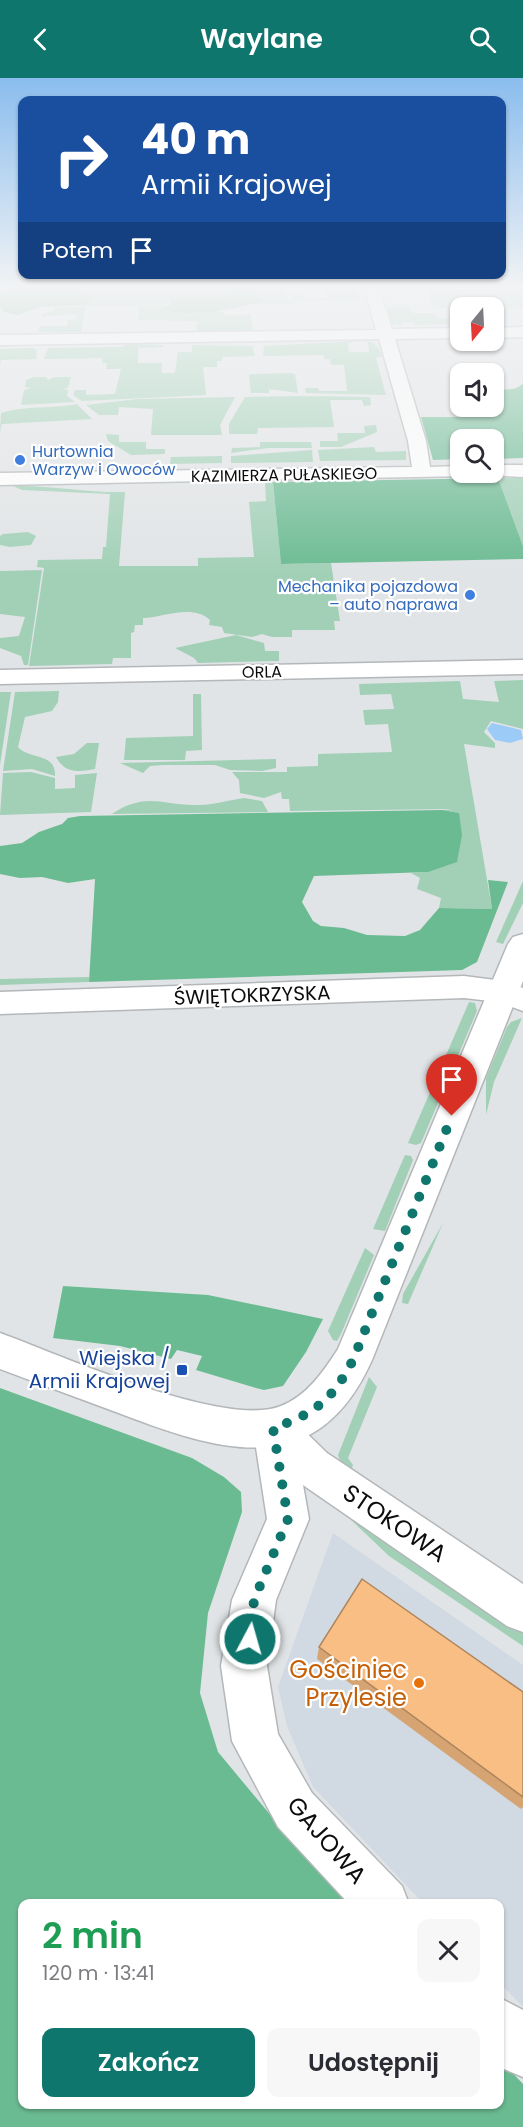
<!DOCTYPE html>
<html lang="pl">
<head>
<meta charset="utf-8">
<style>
	body { margin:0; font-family:Poppins,sans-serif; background:#f7f7f7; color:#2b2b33; height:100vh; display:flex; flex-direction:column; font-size:22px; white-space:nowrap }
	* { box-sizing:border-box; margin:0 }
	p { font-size:20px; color:#7c7c81 }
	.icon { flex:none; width:33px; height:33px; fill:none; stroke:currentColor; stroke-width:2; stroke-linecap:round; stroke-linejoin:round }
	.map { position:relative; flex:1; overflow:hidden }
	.details { position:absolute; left:18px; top:1821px; width:486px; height:210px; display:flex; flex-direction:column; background:#fff; border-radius:12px; box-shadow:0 2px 4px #0004 }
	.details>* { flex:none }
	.banner { position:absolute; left:18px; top:18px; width:488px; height:183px; border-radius:12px; box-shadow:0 2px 4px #0004; background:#1a4fa0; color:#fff; overflow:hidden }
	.needle { width:39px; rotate:198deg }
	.tools { position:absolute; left:450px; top:219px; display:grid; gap:12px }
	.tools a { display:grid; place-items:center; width:54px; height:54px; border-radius:12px; background:#fff; box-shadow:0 2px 4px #0004; font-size:30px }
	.pin { position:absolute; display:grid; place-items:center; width:51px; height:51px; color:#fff; margin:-62px -26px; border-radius:50% 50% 50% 0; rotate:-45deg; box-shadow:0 0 6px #0007 }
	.pin .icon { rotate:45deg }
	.me { position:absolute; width:66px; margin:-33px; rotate:6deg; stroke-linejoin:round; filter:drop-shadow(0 0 4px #0008) }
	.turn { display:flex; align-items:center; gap:21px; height:126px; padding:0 24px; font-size:27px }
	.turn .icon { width:78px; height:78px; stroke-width:2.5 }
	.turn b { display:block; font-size:42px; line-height:51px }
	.then { display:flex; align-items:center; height:57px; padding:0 24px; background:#0003; gap:12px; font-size:22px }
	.round { display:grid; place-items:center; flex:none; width:63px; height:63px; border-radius:12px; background:#f7f7f7 }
	.overview { display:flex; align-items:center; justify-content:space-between; height:102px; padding:0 24px }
	h1 { font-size:36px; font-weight:600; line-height:45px; color:#1e9e55 }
	.action { display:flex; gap:12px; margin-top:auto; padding:12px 24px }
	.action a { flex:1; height:69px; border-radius:12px; background:#0f766e; color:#fff; font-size:24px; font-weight:600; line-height:69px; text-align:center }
	.action a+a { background:#f7f7f7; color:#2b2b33 }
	header { display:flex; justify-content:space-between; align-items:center; height:78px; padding:0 24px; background:#0f766e; color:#fff; font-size:27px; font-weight:600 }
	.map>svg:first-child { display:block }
</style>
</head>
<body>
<header><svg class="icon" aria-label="back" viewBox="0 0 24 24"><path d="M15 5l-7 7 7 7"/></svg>Waylane<svg class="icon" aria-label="search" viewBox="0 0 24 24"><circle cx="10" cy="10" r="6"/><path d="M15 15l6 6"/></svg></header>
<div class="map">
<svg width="523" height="2049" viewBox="0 0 523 2049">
	<rect width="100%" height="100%" fill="#e1e4e6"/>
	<polygon fill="#d1d9e2" points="333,1455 523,1587 523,1929 500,1905 500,1826 423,1825 313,1709 287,1648 278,1609"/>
	<g fill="#a1d0b6">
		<polygon points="74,211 232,211 230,212 231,218 226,219 172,220 167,227 54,228 82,227 90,216"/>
		<polygon points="261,211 285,211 288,224 302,226 253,227 262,223 254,218 261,215"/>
		<polygon points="325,211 357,211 360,222 292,223 291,215 303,215 304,220 327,220"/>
		<polygon points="427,211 464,211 465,214 523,213 523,229 434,230"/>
		<polygon points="139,228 169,228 165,231 167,233 197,236 198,231 224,234 224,237 251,236 253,253 197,253 197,243 138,242"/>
		<polygon points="55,229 86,229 81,254 38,254 40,248 67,248 68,242 77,241 78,238 74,236 42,239 43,235 54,233"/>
		<polygon points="387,229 409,229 412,235 435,235 437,240 452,240 455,246 415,247 414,244 402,244 403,247 392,246"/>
		<path d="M359,263L348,265L349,274H369L368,264L363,263C375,263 377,267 382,278L376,280L386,317L306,315L305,310H318L319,313H347L344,287H331L330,281H325L323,277L263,278L264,268Z"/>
		<polygon points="127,266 163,267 162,269 138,270 138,285 162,285 162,295 175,295 178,274 192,274 192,267 252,268 255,278 222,279 222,283 217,283 217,289 203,289 206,317 82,323 73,317 75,312 86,312 86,317 115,316 121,291 106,291 107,285 102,285 102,280 44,281 48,270 121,269"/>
		<polygon points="33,270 37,272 36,281 1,282 0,286 0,271"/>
		<polygon points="291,295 295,296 298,315 269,311 269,315 251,315 249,297 252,296"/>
		<polygon points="34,299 46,299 48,302 54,299 71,299 68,310 62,311 68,312 67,318 75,324 21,327 24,312 31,310 25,309 26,302"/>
		<polygon points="305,318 370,319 371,327 364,328 362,322 330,322 334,349 258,350 257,356 229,356 229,346 245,319"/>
		<polygon points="235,319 220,347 222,357 151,357 153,331 119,329 118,337 99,337 86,327 138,321"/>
		<path d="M77,326L92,341L2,346L0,355L1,335C26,327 52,331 77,326Z"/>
		<polygon points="376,347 377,354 341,369 320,369 320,363 338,363 337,355 365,355 364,348"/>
		<polygon points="106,356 119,357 119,364 146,364 146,371 165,371 165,376 131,377 108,363"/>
		<polygon points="260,364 311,364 312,370 268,370 231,375 232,370 260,369"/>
		<polygon points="374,369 376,374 406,373 406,382 320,383 318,372"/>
		<polygon points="312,372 313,384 231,385 231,378"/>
		<polygon points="222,378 222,385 170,386 171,379"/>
		<polygon points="498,400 523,400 523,468"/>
		<path d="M265,404H273L281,486L331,485L340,543H334L335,552H292V559H272L262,556L252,559L224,555L222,549L209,547L210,542C193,525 160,540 143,540V547H135L134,554L131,555V580H113L112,586L29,588L44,490L37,489L38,482L102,481L103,469H106L110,416L22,412L13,408C51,407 88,415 125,414L119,488H198V480L254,479L249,424L266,423Z"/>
		<polygon points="28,454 36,458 31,467 10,469 0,467 0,458 3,456"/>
		<polygon points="42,492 28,587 24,587 21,578 0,570 0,560 19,558 25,539 0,536 0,493"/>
		<polygon points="236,557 264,565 265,573 279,573 279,583 198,585 194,580 175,570"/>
		<polygon points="523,602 523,651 491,643 484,654 495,665 495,670 464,666 492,831 439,830 441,820 417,811 420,800 411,795 427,794 459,735 443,732 453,731 290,733 289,721 282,721 281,714 264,720 240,715 239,702 232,694 287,694 287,689 318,688 318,676 392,674 388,646 365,647 363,632 394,631 391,616 360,617 359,606 460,603 463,621 499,624 494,603"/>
		<path d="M59,613L58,624L52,633L25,639L18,669C29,682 56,674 55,698L32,691L3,693L15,614Z"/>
		<polygon points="0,614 11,614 0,687"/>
		<polygon points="193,616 201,616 202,672 186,673 185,682 124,682 126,660 193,658"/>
		<path d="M87,665H99L95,691C79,694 65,696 56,679L74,676Z"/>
		<polygon points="276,681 276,690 262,693 230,692 215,687 163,687 150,688 143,695 120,685"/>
		<polygon points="31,694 55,700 55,711 75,710 75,697 97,695 91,734 0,737 3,695"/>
		<path d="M244,720L262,723L268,734L112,736C147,713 162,728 198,727C214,727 229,722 244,720Z"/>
		<polygon points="523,803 523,825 503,866 496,864"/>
		<polygon points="89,899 89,904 0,907 0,901"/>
		<polygon points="469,924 475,925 477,933 421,1065 416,1067 408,1065"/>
		<polygon points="522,940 494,1004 486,1037 486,1000 507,949 511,944"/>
		<polygon points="405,1077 411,1078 413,1082 385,1153 373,1151"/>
		<polygon points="443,1145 408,1226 402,1225 403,1216"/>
		<polygon points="365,1170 374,1177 341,1256 337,1263 333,1262 328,1253"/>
		<polygon points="369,1299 377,1309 348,1380 353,1387 351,1393 341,1386 338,1377"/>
		<polygon points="348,1439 523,1554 523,1568 389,1478"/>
	</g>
	<g fill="#6bbb92">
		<polygon points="11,211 74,211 90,216 92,222 82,227 40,229 17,237 4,234 0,229 0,213"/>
		<path d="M232,211H261L265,213L254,218L263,223C241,230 185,241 164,231L168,229L172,220L226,219L231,218L229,212Z"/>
		<path d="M523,305V380L494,381V362H460V381L433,382L421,339H458L467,337L468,329L494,328V311C504,311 516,314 523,305Z"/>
		<polygon points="498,400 523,468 523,481 281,486 273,404"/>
		<polygon points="443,732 459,735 462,757 457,784 428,794 314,798 302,824 313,843 321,848 344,850 367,857 405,858 420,852 439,830 492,831 488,802 508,804 477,884 462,892 89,904 95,801 68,805 42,799 20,800 0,796 0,768 22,765 39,754 62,746 68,740 80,738"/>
		<polygon points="63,1208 208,1217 323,1241 306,1274 283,1308 264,1312 256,1310 196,1292 202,1278 177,1272 171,1281 120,1268 53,1260"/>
		<polygon points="0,1310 192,1380 224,1399 241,1414 242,1434 208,1535 200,1615 218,1674 302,1775 350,1825 22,1826 22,2026 500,2026 500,1982 523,2006 523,2049 0,2049"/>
	</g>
	<polygon fill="#9dcbf8" points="492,645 521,652 523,661 510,665 495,662 487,651"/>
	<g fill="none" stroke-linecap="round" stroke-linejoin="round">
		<defs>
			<g id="street">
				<polygon points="365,211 379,211 392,251 460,250 460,260 395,261 426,363 430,389 460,388 460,394 469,394 467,398 0,407 0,395 412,389 408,363 379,261 0,267 0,257 376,252"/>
				<polygon points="523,249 523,259 494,260 494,250"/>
				<polygon points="494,387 523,387 523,399 487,397 486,394 494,394"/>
				<polygon points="523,582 523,596 0,606 0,592"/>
				<polygon points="464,898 503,903 523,910 523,933 499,924 464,920 0,936 0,914"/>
				<polygon points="273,1331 287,1336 327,1375 523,1506 523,1554 507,1548 303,1407 309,1441 276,1522 267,1588 278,1656 312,1715 402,1808 409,1826 349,1826 278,1749 232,1663 221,1588 232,1522 267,1441 253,1350 259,1336"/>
				<polygon points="500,1920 523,1932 523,1999 504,1991 500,1986"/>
			</g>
			<path id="secondary" d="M523,856V903L372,1282C318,1403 224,1375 124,1337C83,1322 41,1306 0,1291V1255C61,1277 224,1351 281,1328C307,1318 323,1294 338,1271L508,866L513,859Z"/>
		</defs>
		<use href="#street" stroke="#b4b7b9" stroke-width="3"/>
		<use href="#secondary" stroke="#b4b7b9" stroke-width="3"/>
		<use href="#street" fill="#fff" fill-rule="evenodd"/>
		<use href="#secondary" fill="#fff" fill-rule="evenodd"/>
	</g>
	<polygon fill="#d6a372" points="319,1569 523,1614 523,1729 521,1731 317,1581"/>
	<polygon fill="#f9be84" stroke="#ae855c" stroke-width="1.5" points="362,1501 523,1614 523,1719 319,1569"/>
	<linearGradient id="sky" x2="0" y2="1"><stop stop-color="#8abdee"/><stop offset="0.42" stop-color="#f2f3f4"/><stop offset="1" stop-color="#f2f3f4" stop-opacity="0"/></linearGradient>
	<rect width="523" height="498" fill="url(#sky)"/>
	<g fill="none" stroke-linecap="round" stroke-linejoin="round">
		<path stroke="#0f766e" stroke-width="10" stroke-dasharray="0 18" d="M250,1561L254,1522L288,1441L273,1350C315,1336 333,1321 353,1282L452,1038"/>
	</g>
	<g fill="#3f7fe0" stroke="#fff" stroke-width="2">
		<circle cx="20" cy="382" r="6"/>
		<circle cx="470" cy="517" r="6"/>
	</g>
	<rect fill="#1a4fb4" stroke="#fff" stroke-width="2" x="176" y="1286" width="12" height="12" rx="3"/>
	<circle fill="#e8710a" stroke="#fff" stroke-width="2" cx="419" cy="1605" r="6"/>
	<g text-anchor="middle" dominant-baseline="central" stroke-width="4.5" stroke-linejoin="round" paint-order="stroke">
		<g font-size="16" fill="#366cbe" stroke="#fff" text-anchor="start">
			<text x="32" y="373">Hurtownia<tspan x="32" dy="18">Warzyw i Owoców</tspan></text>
			<text x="458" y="508" text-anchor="end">Mechanika pojazdowa<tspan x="458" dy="18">– auto naprawa</tspan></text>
		</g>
		<g font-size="16" fill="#0b0c0d" stroke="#fff">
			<text transform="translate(284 397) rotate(-1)">KAZIMIERZA PUŁASKIEGO</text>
			<text transform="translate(262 594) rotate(-1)">ORLA</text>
		</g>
		<g font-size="20" fill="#0b0c0d" stroke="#fff">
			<text transform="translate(252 917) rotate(-2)">ŚWIĘTOKRZYSKA</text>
		</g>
		<g font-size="20" fill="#164399" stroke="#fff" text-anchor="end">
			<text x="170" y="1280">Wiejska /<tspan x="170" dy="23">Armii Krajowej</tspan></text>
		</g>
		<g font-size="24" fill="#0b0c0d" stroke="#fff">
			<text transform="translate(395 1445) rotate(34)">STOKOWA</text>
			<text transform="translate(327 1762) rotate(49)">GAJOWA</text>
		</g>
		<g font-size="24" fill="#c56008" stroke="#fff" text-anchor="end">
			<text x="407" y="1591">Gościniec<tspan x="407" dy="28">Przylesie</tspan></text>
		</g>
	</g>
</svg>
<div class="tools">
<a><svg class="needle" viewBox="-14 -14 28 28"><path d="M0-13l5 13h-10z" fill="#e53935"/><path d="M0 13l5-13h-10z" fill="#7c7c81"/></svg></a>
<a><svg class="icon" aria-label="sound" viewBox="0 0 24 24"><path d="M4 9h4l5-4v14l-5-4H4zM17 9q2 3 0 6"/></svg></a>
<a><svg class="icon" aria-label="search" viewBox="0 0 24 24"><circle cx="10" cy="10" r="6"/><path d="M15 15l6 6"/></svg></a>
</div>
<div class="pin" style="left:452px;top:1038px;background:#d93025"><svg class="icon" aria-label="arrive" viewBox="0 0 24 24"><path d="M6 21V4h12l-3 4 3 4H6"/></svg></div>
<svg class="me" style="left:250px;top:1561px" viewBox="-20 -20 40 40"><circle r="17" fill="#0f766e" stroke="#fff" stroke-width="3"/><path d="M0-11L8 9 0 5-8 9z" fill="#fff"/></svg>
<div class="banner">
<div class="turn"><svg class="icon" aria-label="right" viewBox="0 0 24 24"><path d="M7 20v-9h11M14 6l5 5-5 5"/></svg><div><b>40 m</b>Armii Krajowej</div></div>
<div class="then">Potem<svg class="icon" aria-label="arrive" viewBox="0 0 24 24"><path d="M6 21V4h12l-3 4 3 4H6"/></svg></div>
</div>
<section class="details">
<div class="overview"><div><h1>2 min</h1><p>120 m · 13:41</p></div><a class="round"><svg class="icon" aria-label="close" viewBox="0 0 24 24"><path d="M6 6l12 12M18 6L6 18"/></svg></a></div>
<div class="action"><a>Zakończ</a><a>Udostępnij</a></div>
</section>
</div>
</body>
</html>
